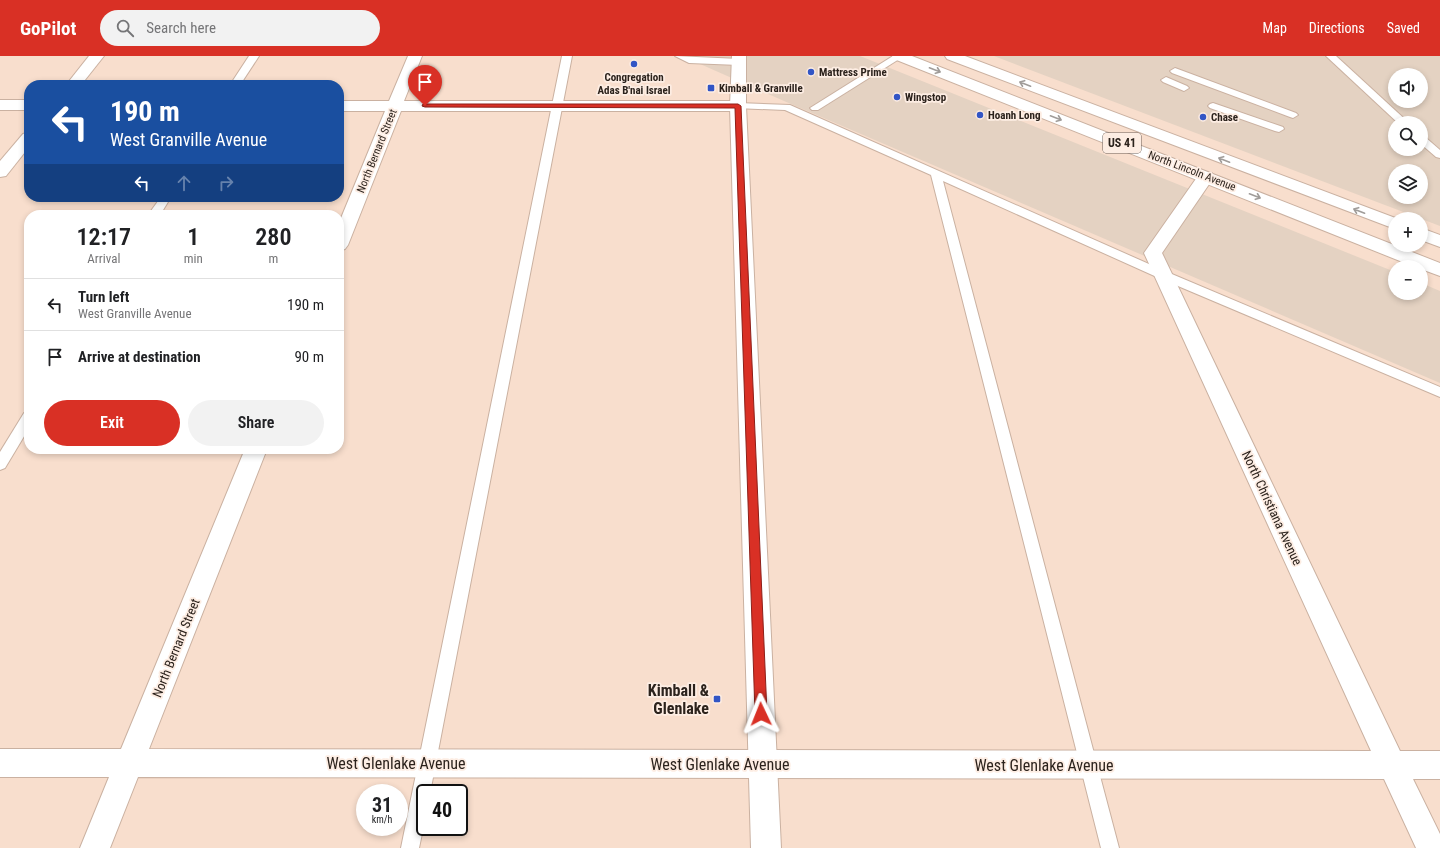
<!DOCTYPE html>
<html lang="en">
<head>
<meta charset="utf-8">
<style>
	body { margin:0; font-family:"Roboto Condensed",sans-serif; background:#f2f2f2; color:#202124; height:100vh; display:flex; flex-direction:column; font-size:15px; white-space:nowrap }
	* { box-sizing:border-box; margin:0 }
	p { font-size:13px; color:#757577 }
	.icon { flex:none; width:22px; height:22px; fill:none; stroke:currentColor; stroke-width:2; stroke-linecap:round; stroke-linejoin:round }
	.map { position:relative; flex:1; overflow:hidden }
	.sheet { position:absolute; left:24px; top:154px; width:320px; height:244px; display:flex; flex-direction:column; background:#fff; border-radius:16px; box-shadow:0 2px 6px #0003 }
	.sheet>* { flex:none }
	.hud { position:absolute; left:24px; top:24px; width:320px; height:122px; border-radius:16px; box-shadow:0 2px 6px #0003; background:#1a4fa0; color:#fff; overflow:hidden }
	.fabs { position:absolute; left:1388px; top:12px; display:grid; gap:8px }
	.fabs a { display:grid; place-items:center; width:40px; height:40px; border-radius:50%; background:#fff; box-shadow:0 2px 6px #0003; font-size:20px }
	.speed { position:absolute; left:356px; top:728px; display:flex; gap:8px; font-size:20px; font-weight:700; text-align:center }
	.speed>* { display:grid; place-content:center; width:52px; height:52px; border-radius:50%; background:#fff; box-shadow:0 2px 6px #0003; line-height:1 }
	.speed small { font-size:10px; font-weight:400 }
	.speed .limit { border:2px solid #111; border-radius:6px; background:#fff; color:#111 }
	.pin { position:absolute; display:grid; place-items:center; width:34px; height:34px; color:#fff; margin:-41px -17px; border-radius:50% 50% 50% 0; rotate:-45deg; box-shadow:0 0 4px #0007 }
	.pin .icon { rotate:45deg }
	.me { position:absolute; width:44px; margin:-22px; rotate:358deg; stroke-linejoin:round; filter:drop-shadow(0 0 3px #0008) }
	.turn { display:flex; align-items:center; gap:14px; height:84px; padding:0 20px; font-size:18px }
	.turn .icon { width:52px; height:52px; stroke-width:2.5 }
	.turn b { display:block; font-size:28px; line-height:34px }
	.lanes { display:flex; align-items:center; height:38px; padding:0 20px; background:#0003; justify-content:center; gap:20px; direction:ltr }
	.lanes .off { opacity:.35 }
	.eta { display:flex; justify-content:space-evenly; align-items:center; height:68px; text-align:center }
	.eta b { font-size:24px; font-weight:600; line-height:28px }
	.action { display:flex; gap:8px; margin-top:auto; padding:8px 20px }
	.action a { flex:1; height:46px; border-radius:24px; background:#d93025; color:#fff; font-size:16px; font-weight:600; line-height:46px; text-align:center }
	.action a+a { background:#f2f2f2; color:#202124 }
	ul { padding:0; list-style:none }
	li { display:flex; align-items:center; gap:12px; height:52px; padding:0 20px; border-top:1px solid #e0e0e0 }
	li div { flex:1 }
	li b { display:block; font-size:15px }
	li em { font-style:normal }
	header { display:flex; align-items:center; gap:24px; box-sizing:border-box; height:56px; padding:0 20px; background:#d93025; color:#fff }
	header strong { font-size:19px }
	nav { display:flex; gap:22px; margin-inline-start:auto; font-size:14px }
	.search { width:280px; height:36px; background:#f2f2f2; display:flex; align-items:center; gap:10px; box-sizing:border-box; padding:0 14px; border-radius:22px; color:#757577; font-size:15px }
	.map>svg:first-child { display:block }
</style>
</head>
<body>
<header>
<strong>GoPilot</strong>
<div class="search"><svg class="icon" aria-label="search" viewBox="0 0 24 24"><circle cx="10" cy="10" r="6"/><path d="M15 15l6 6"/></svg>Search here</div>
<nav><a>Map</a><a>Directions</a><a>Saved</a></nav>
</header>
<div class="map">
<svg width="1440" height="792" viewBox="0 0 1440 792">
	<rect width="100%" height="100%" fill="#f8decd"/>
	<g fill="#e4d2c2" fill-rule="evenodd">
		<polygon points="682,0 860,0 1395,216 1395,237 1421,237 1421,227 1440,235 1440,327 784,45"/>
		<path d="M994,0H1440V170ZM1395,19H1421V45H1395ZM1395,67H1421V93H1395ZM1395,115H1421V141H1395Z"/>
	</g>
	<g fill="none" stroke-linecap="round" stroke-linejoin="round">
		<defs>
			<g id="service">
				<polygon points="249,0 259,0 240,29 230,29"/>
				<polygon points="562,0 572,0 430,737 425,737 425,763 419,792 401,792"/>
				<polygon points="675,0 739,3 744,6 739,9 689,7"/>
				<polygon points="893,0 904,0 818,54 812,54 810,52"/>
				<polygon points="1326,0 1336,0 1409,67 1398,67"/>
				<polygon points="1175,12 1296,57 1298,59 1293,62 1290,61 1172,17 1170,15"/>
				<polygon points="1166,21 1187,30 1189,32 1184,35 1163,26 1161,24"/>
				<polygon points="738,47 790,49 1167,216 1440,331 1440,341 1159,222 943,125 1119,792 1101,792 931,119 785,54 735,52 733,50"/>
				<polygon points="1213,47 1283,71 1284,73 1279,76 1275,75 1210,52 1208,50 1210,48"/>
				<polygon points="1421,80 1425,81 1440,94 1440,102 1436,101 1421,88"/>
				<polygon points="161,141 171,141 160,159 148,159"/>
				<polygon points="29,356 29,372 5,412 0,414 0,396 24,357"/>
			</g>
			<g id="minor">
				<polygon points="89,0 104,0 81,29 66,29"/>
				<polygon points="408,0 422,0 404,45 738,45 743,47 746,50 743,53 738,55 401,55 348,189 345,193 339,195 339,167 385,55 339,55 339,45 389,45"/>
				<rect x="0" y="44" width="29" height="10"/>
				<polygon points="29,76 29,91 6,120 0,121 0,105 23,78"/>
				<polygon points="1206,116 1212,117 1214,121 1162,197 1400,695 1440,695 1440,723 1413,723 1440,778 1440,792 1416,792 1384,723 138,721 110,792 80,792 109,721 0,721 0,693 121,693 245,393 267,393 149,693 1371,695 1144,197 1200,117"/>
			</g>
			<polygon id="tertiary" points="732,0 746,0 746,50 781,792 751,792 730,50"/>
			<g id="primary">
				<polygon points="892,0 912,0 1440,207 1440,220 1421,213 1421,211 1415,211 894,3"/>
				<polygon points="945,0 965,0 1398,163 1395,163 1395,173 947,3"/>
				<polygon points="1421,172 1440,179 1440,191 1421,184"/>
			</g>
		</defs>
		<use href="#service" stroke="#cab1a1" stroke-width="2"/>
		<use href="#minor" stroke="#cab1a1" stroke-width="2"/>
		<use href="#tertiary" stroke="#cab1a1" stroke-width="2"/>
		<use href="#primary" stroke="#cab1a1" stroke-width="2"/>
		<use href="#service" fill="#fff" fill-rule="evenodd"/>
		<use href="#minor" fill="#fff" fill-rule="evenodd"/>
		<use href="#tertiary" fill="#fff" fill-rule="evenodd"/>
		<use href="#primary" fill="#fff" fill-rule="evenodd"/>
	</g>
	<defs><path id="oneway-shaft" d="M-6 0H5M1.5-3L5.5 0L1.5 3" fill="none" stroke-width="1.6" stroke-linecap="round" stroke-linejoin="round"/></defs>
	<g stroke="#a09c99">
		<use href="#oneway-shaft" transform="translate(935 14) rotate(21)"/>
		<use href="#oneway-shaft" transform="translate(1025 28) rotate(-159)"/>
		<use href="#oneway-shaft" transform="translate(1056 62) rotate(21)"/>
		<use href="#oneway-shaft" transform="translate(1224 104) rotate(-159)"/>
		<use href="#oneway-shaft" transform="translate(1255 140) rotate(21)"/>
		<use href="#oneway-shaft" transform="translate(1359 155) rotate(-159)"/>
	</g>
	<polygon fill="#d93025" stroke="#8d1f18" points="423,48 738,48 741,50 767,658 765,662 761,664 757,662 755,658 735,52 425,51 422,50"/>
	<g fill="#3255c5" stroke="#fdede3" stroke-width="1.5">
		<circle cx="634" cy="8" r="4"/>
		<circle cx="811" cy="16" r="4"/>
		<rect x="707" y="28" width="8" height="8" rx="2"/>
		<circle cx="897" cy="41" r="4"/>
		<circle cx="980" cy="59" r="4"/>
		<circle cx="1203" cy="61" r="4"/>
		<rect x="713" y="639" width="8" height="8" rx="2"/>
	</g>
	<g text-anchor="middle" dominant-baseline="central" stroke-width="3.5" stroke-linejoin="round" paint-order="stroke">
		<g font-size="11" font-weight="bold" fill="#2b221c" stroke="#fdede3" text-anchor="start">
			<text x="819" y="16">Mattress Prime</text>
			<text x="634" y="21" text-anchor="middle">Congregation<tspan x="634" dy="13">Adas B'nai Israel</tspan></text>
			<text x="719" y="32">Kimball &amp; Granville</text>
			<text x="905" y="41">Wingstop</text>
			<text x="988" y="59">Hoanh Long</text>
			<text x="1211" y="61">Chase</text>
		</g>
		<g font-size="11" fill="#2b221c" stroke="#fdede3">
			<text transform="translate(377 95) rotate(-68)">North Bernard Street</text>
			<text transform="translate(1192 115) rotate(21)">North Lincoln Avenue</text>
		</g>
		<rect fill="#fdede3" stroke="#6a5f58" stroke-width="1" x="1103" y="77" width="38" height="20" rx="3"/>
		<g font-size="12" font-weight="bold" fill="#2b221c">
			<text x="1122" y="87">US 41</text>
		</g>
		<g font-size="13" fill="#2b221c" stroke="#fdede3">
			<text transform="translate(1272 452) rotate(65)">North Christiana Avenue</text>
			<text transform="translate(176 592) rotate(-68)">North Bernard Street</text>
		</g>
		<g font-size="16" font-weight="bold" fill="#2b221c" stroke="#fdede3" text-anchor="end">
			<text x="709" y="634">Kimball &amp;<tspan x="709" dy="18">Glenlake</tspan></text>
		</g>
		<g font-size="16" fill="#2b221c" stroke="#fdede3">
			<text x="396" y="707">West Glenlake Avenue</text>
			<text x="720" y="708">West Glenlake Avenue</text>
			<text x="1044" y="709">West Glenlake Avenue</text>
		</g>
	</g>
</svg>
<div class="fabs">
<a><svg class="icon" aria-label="sound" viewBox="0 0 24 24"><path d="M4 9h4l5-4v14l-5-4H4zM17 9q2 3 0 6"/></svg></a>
<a><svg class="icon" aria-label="search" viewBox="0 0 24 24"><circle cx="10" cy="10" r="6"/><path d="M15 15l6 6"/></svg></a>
<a><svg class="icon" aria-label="layers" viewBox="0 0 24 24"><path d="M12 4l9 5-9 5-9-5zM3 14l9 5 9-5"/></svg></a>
<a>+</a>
<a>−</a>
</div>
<div class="speed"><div>31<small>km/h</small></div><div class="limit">40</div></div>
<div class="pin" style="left:425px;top:50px;background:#d93025"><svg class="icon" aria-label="arrive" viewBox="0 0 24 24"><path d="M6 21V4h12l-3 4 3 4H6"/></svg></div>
<svg class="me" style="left:761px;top:658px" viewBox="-20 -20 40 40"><path d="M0-17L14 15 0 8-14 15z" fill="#d93025" stroke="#fff" stroke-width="4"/></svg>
<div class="hud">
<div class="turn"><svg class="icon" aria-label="left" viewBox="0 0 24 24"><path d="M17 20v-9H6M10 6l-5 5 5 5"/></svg><div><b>190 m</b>West Granville Avenue</div></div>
<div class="lanes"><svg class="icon" aria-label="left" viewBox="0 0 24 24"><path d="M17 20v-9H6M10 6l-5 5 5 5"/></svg><svg class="icon off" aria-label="ahead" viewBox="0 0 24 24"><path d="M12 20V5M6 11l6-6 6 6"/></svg><svg class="icon off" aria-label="right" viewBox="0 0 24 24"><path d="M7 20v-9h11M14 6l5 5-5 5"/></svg></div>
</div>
<section class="sheet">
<div class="eta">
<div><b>12:17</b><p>Arrival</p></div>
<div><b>1</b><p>min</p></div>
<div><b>280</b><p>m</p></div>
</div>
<ul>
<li><svg class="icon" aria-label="left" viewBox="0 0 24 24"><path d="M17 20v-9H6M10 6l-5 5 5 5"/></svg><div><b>Turn left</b><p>West Granville Avenue</p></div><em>190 m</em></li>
<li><svg class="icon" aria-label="arrive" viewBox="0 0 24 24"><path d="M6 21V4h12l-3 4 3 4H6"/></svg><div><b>Arrive at destination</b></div><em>90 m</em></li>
</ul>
<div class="action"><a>Exit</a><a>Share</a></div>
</section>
</div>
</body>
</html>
